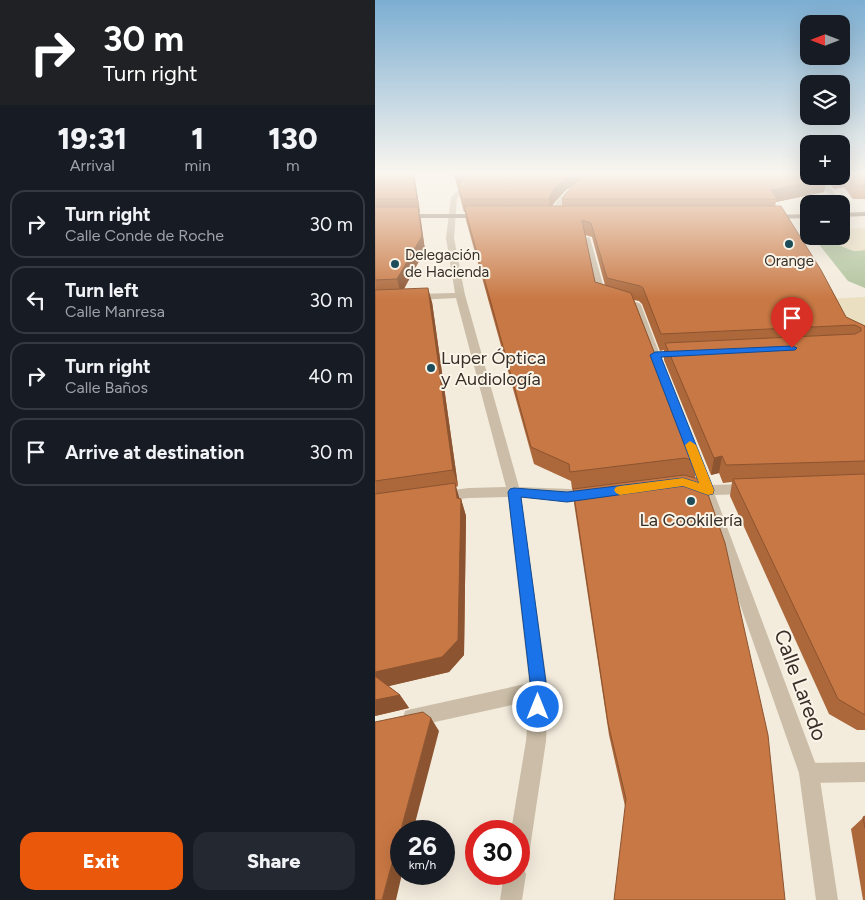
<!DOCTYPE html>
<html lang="en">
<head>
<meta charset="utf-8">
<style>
	body { margin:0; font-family:Figtree,sans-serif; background:#242831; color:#f1f3f6; height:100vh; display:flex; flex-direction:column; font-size:19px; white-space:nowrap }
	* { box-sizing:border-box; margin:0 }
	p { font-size:16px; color:#9ea1a6 }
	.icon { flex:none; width:28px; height:28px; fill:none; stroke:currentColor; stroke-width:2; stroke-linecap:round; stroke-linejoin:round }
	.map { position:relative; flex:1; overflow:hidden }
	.drawer { display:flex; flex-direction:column; background:#171b24; width:375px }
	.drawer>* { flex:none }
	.guide { background:#202124; color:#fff; overflow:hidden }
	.needle { width:32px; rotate:270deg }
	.buttons { position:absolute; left:425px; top:15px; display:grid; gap:10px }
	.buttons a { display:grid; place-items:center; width:50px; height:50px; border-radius:10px; background:#171b24; box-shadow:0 5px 20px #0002; font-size:25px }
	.speed { position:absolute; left:15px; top:820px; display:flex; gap:10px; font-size:25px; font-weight:700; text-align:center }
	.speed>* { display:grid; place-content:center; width:65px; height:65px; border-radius:50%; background:#171b24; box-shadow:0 5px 20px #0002; line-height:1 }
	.speed small { font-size:12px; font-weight:400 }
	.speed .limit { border:8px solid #d22; background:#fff; color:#111 }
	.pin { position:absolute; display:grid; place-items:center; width:42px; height:42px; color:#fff; margin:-51px -21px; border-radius:50% 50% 50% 0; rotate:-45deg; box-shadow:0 0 5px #0007 }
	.pin .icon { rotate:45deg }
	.me { position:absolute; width:55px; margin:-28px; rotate:0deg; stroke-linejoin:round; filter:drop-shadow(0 0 4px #0008) }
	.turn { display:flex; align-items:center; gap:18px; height:105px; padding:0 20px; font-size:22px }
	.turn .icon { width:65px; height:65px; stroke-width:2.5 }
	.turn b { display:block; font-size:35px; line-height:42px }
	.eta { display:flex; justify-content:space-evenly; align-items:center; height:85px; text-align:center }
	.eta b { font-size:30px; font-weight:800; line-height:35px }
	.cta { display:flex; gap:10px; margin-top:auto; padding:10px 20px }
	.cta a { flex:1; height:58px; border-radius:15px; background:#ea580c; color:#fff; font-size:20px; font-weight:800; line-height:58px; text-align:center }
	.cta a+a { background:#242831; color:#f1f3f6 }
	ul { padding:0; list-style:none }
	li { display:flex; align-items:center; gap:15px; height:68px; margin:0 10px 8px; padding:0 10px; border:2px solid #363941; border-radius:15px }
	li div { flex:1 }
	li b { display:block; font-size:19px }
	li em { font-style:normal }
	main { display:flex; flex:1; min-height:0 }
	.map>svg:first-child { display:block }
</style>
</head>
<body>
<main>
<section class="drawer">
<div class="guide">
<div class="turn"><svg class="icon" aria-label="right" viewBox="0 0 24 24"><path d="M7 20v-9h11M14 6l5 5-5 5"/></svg><div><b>30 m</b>Turn right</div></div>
</div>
<div class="eta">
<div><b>19:31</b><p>Arrival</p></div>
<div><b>1</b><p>min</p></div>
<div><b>130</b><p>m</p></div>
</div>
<ul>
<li><svg class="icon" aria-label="right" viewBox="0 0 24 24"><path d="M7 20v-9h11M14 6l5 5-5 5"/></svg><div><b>Turn right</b><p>Calle Conde de Roche</p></div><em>30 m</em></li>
<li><svg class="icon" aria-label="left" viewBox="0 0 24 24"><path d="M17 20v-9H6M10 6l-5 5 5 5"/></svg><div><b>Turn left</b><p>Calle Manresa</p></div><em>30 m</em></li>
<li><svg class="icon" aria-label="right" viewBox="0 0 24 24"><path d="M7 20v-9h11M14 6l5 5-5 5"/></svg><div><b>Turn right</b><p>Calle Baños</p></div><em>40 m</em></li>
<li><svg class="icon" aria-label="arrive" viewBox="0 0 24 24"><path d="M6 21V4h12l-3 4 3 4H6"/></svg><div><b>Arrive at destination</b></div><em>30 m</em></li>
</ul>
<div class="cta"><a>Exit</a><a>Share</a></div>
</section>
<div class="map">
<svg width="490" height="900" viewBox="0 0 490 900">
	<rect width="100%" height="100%" fill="#f3ebdc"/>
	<polygon fill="#afc29b" points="456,242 479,251 490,250 490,288 473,281 443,243"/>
	<g fill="#ebdfc2">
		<polygon points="490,228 490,250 479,251 456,242 443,243 437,236 466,236 466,229"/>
		<polygon points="490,297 490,353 449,299"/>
	</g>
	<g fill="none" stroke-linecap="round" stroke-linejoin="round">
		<g fill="#cbbda7" fill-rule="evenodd">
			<polygon points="208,236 215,238 231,295 264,303 266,305 285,355 284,357 280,358 275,355 257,307 222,297"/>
			<polygon points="164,681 170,684 173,690 170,696 164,699 37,727 30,725 28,718 30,711 37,709"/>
			<polygon points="490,762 490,782 434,783 427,780 424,773 427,766 434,763"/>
		</g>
		<g fill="#cbbda7" fill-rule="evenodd">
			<polygon points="101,173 107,173 82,198 79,238 90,295 144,487 219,490 221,494 219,498 196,500 146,498 173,690 171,741 155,848 152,856 144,859 144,831 136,831 151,741 155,690 133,497 94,498 67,501 62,500 60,496 62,492 94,488 131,487 81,298 40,300 35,297 40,294 80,293 71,238 76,197"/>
			<path d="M222,173H229C207,193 196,188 182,219H176C174,197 207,182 222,173Z"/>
			<polygon points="439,176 446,176 467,203 467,205 461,204"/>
			<polygon points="306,351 311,354 310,356 286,358 291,371 290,373 282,373 275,355 276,353"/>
			<polygon points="316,443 322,447 336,485 372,484 377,485 379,489 377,493 372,494 340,495 444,773 463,900 441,900 424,773 326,493 320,488 323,484 310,447"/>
			<polygon points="144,865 148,866 151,874 147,900 125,900 129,874 144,874"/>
		</g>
		<g fill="#9f8c79" fill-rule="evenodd">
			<polygon points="490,212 490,216 466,217 466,213"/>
			<polygon points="0,214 107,214 111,216 107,218 0,218"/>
			<polygon points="434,214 434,218 397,219 393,217 397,215"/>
		</g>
	</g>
	<g fill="#ac673a" fill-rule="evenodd">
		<polygon points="0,173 39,173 45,212 44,212 50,250 29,289 57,302 83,486 81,487 84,498 86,499 91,516 89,655 74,672 13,686 25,695 34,708 0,716"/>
		<path d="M78,173H434V176H466V173H490V199H478L469,187L459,189L451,181L449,192L401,202L400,206L471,317L490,326V730H482L454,714L355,496L357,482L348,483L344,473L336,475L289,360V350L285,351L267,304L264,301L259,300L322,462L320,478L250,806L234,735L199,503L198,489H197L196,481L159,464L91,220L90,212H89L85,197L83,187V188ZM196,187L187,199V206H177L179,203L191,190ZM210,235L217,237L230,285L220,282Z"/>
		<polygon points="490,816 490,900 488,900 476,829"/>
	</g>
	<g fill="#8c5430">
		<polygon points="38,173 39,173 45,212 42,199"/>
		<polygon points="83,173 98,173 83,188 80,176"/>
		<polygon points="198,173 219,173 191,190 179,203 175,212 174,199 178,190 191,177"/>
		<polygon points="472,175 469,187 459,189 462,177"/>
		<polygon points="452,179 449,192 401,202 402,199 396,190"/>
		<polygon points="43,207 46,220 50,250 26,294 22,279"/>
		<polygon points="53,288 57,302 83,486 78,470"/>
		<polygon points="347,456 344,473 336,475 339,458"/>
		<polygon points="80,483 85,500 86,499 91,516 89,655 74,672 6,688 0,679 0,672 82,498"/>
		<polygon points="25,695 34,708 0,716 0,700"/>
		<polygon points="56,718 64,731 38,831 26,831 26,874 27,874 21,900 7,900"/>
	</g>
	<g fill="#c87844" stroke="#8c5430">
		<polygon points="0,173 38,173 42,199 0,199"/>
		<polygon points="95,173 198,173 191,177 178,190 174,199 87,199 83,185"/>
		<polygon points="214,173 434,173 434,176 450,176 452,179 396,190 402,199 187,199 198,185"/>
		<polygon points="466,173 490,173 490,186 482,186 472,175 466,176"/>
		<polygon points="89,206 406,206 446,270 471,317 490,326 490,461 351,465 347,456 339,458 290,343 480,334 486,331 486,328 480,325 286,334 268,288 265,286 232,278 216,223 207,220 220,282 256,293 322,462 310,458 195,472 194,464 156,447"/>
		<polygon points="0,207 43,207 47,236 22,279 0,280"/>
		<polygon points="53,288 78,470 0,481 0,290"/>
		<polygon points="490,474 490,715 463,699 358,479"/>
		<polygon points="309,475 328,480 350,543 393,735 410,900 239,900 251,799 233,723 198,489"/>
		<polygon points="80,483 82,498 86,499 83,640 67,657 0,672 0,494"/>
		<polygon points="0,676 25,695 0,700"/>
		<polygon points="48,712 56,718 7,900 0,900 0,722"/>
		<polygon points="490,816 490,828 488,817"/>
	</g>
	<linearGradient id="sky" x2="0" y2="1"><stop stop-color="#7caed2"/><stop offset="0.58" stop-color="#faf6ef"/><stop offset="1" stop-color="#faf6ef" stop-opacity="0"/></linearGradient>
	<rect width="490" height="299" fill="url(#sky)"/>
	<polygon fill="#1a73e8" stroke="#114b97" points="417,346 422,348 420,350 286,357 339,490 338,494 333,495 308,486 192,502 146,497 172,690 171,707 169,713 163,715 157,713 154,707 156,690 133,492 135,489 139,488 192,492 308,478 324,483 275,355 280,352"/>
	<polygon fill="#f59e0b" points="315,441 321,445 339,490 338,494 333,495 308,486 245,495 241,493 239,490 241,487 245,486 308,478 324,483 310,445"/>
	<g fill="#1d4d5a" stroke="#faf5e8" stroke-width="2">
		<circle cx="414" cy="244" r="5"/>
		<circle cx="20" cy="264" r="5"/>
		<circle cx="56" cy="368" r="5"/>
		<circle cx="316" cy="501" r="5"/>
	</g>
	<g text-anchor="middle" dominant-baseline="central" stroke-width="4" stroke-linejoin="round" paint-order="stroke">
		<g font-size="15" fill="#372f28" stroke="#faf5e8" text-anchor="start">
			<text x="30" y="255">Delegación<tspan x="30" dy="17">de Hacienda</tspan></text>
			<text x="414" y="261" text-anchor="middle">Orange</text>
		</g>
		<g font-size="18" fill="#372f28" stroke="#faf5e8" text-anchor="start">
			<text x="66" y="358">Luper Óptica<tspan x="66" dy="21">y Audiología</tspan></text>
			<text x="316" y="520" text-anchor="middle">La Cookilería</text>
		</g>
		<g font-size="21" fill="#372f28" stroke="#faf5e8">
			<text transform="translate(426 685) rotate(70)">Calle Laredo</text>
		</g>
	</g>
</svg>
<div class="buttons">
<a><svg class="needle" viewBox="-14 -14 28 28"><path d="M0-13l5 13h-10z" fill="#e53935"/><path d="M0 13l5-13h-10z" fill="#9ea1a6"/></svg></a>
<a><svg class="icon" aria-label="layers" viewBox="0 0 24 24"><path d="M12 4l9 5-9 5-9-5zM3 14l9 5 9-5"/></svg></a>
<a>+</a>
<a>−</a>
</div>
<div class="speed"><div>26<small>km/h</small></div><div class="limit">30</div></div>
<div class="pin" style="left:417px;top:348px;background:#d93025"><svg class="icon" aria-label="arrive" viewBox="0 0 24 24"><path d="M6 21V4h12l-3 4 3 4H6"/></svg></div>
<svg class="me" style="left:163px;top:707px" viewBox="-20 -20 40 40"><circle r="17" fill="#1a73e8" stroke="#fff" stroke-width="3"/><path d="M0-11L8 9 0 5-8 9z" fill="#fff"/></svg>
</div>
</main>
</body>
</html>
